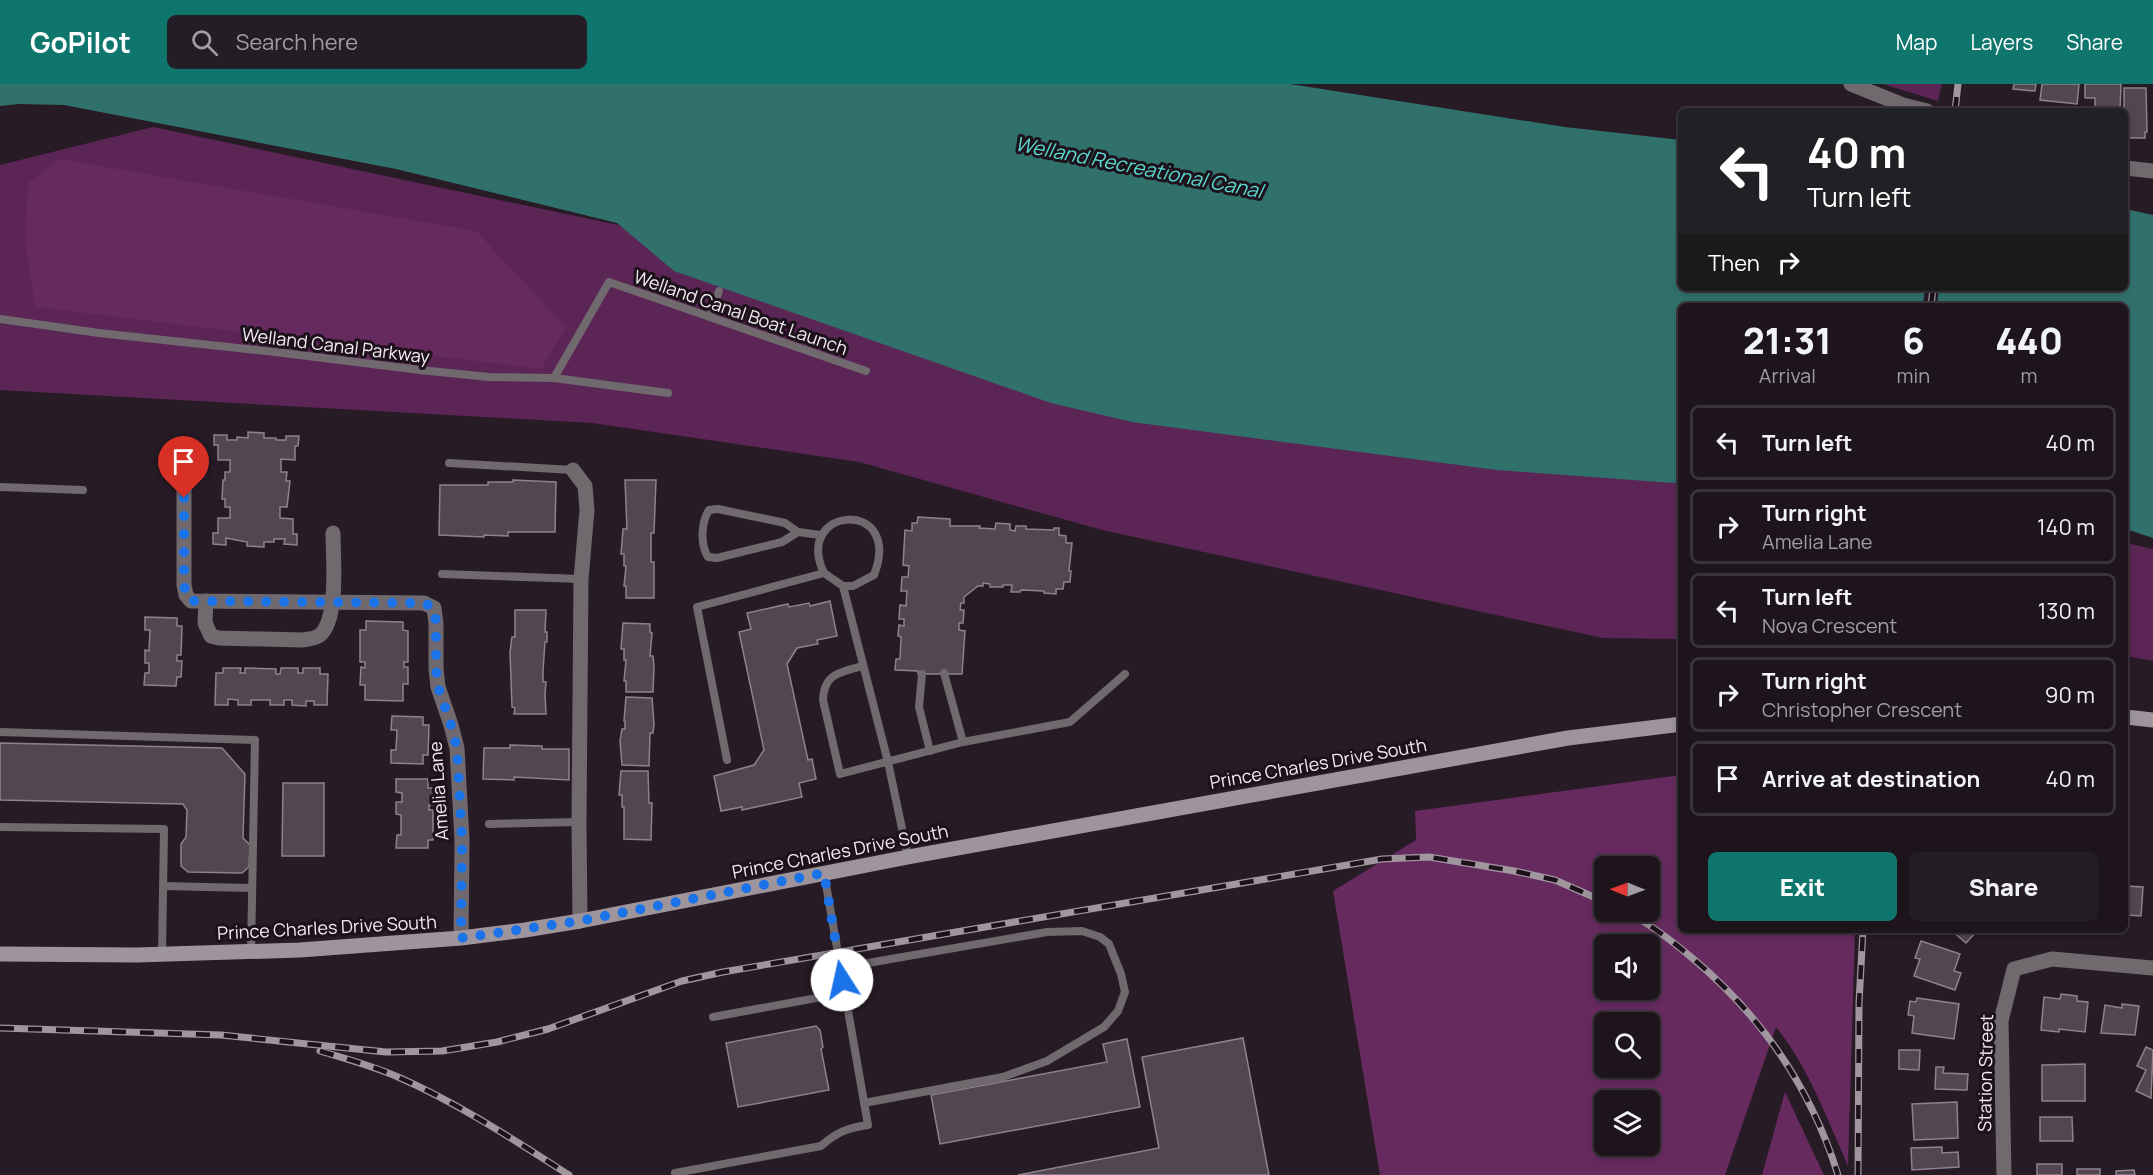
<!DOCTYPE html>
<html lang="en">
<head>
<meta charset="utf-8">
<style>
	body { margin:0; font-family:Manrope,sans-serif; background:#251d25; color:#f1f3f6; height:100vh; display:flex; flex-direction:column; font-size:22px; white-space:nowrap }
	* { box-sizing:border-box; margin:0 }
	p { font-size:20px; color:#a09ea3 }
	.icon { flex:none; width:33px; height:33px; fill:none; stroke:currentColor; stroke-width:2; stroke-linecap:round; stroke-linejoin:round }
	.map { position:relative; flex:1; overflow:hidden }
	.sheet { position:absolute; left:1678px; top:219px; width:450px; height:630px; display:flex; flex-direction:column; background:#1d141c; border-radius:9px; box-shadow:0 3px 9px #0003,0 0 0 2px #3b333b }
	.sheet>* { flex:none }
	.banner { position:absolute; left:1678px; top:24px; width:450px; height:183px; border-radius:9px; box-shadow:0 3px 9px #0003,0 0 0 2px #3b333b; background:#202124; color:#fff; overflow:hidden }
	.needle { width:39px; rotate:271deg }
	.buttons { position:absolute; left:1594px; top:772px; display:grid; gap:12px }
	.buttons a { display:grid; place-items:center; width:66px; height:66px; border-radius:9px; background:#1d141c; box-shadow:0 3px 9px #0003,0 0 0 2px #3b333b; font-size:30px }
	.pin { position:absolute; display:grid; place-items:center; width:51px; height:51px; color:#fff; margin:-62px -26px; border-radius:50% 50% 50% 0; rotate:-45deg; box-shadow:0 0 6px #0007 }
	.pin .icon { rotate:45deg }
	.me { position:absolute; width:66px; margin:-33px; rotate:350deg; stroke-linejoin:round; filter:drop-shadow(0 0 4px #0008) }
	.turn { display:flex; align-items:center; gap:21px; height:126px; padding:0 30px; font-size:27px }
	.turn .icon { width:78px; height:78px; stroke-width:2.5 }
	.turn b { display:block; font-size:42px; line-height:51px }
	.then { display:flex; align-items:center; height:57px; padding:0 30px; background:#0003; gap:12px; font-size:22px }
	.eta { display:flex; justify-content:space-evenly; align-items:center; height:102px; text-align:center }
	.eta b { font-size:36px; font-weight:800; line-height:42px }
	.primary-button { display:flex; gap:12px; margin-top:auto; padding:12px 30px }
	.primary-button a { flex:1; height:69px; border-radius:9px; background:#0f766e; color:#fff; font-size:24px; font-weight:800; line-height:69px; text-align:center }
	.primary-button a+a { background:#251d25; color:#f1f3f6 }
	ul { padding:0; list-style:none }
	li { display:flex; align-items:center; gap:18px; height:75px; margin:0 12px 9px; padding:0 18px; border:3px solid #3b333b; border-radius:9px }
	li div { flex:1 }
	li b { display:block; font-size:22px }
	li em { font-style:normal }
	header { display:flex; align-items:center; gap:36px; box-sizing:border-box; height:84px; padding:0 30px; background:#0f766e; color:#fff }
	header strong { font-size:28px }
	nav { display:flex; gap:33px; margin-inline-start:auto; font-size:21px }
	.search { width:420px; height:54px; background:#251d25; display:flex; align-items:center; gap:15px; box-sizing:border-box; padding:0 21px; border-radius:9px; color:#a09ea3; font-size:22px }
	.map>svg:first-child { display:block }
</style>
</head>
<body>
<header>
<strong>GoPilot</strong>
<div class="search"><svg class="icon" aria-label="search" viewBox="0 0 24 24"><circle cx="10" cy="10" r="6"/><path d="M15 15l6 6"/></svg>Search here</div>
<nav><a>Map</a><a>Layers</a><a>Share</a></nav>
</header>
<div class="map">
<svg width="2153" height="1091" viewBox="0 0 2153 1091">
	<rect width="100%" height="100%" fill="#271b25"/>
	<g fill="#5b2655">
		<polygon points="1883,0 1942,0 1938,17"/>
		<polygon points="153,43 1681,365 1681,555 1603,554 1102,446 859,378 592,339 0,306 0,81"/>
		<polygon points="2126,459 2153,465 2153,577 2126,572"/>
	</g>
	<g fill="#662a5f" fill-rule="evenodd">
		<polygon points="60,75 476,147 566,243 541,285 35,223 25,159 28,99"/>
		<path d="M1681,691L1682,846H1855L1848,1082C1827,1035 1809,984 1776,943L1725,1091H1380L1333,807L1416,756L1415,727ZM1605,783H1650V828H1605ZM1605,861H1650V906H1605ZM1605,939H1650V984H1605ZM1605,1017H1650V1062H1605Z"/>
		<polygon points="1785,1008 1824,1091 1762,1091"/>
	</g>
	<polygon fill="#30716c" points="0,0 1290,0 1565,43 1681,56 1682,204 2126,204 2126,125 2153,131 2153,454 2126,445 2126,222 1682,222 1681,397 1673,399 1497,386 1132,338 1051,319 674,187 617,139 396,85 64,21 19,20 0,22"/>
	<polygon fill="#271b25" points="1925,204 1939,204 1937,222 1923,222"/>
	<g fill="#534651" stroke="#90818d" stroke-width="1.5">
		<polygon points="2014,0 2036,0 2035,7 2013,5"/>
		<polygon points="2042,0 2079,0 2077,20 2040,16"/>
		<polygon points="2085,0 2121,0 2120,27 2095,26 2095,14 2085,14"/>
		<polygon points="2124,4 2146,4 2147,48 2145,48 2145,54 2127,54 2126,27 2124,27"/>
		<polygon points="248,348 264,349 264,354 276,354 276,356 286,356 286,352 299,352 298,362 295,362 295,376 281,375 281,388 287,388 286,397 290,397 287,423 280,423 280,434 293,435 293,450 297,450 297,461 284,460 285,455 274,455 274,458 264,458 264,463 247,462 247,458 226,454 226,461 213,460 213,449 218,449 218,434 230,434 230,423 225,423 225,415 222,415 223,396 225,396 225,388 230,388 230,376 218,376 218,361 214,361 214,351 227,351 227,356 237,356 237,353 248,354"/>
		<polygon points="513,396 556,398 555,448 508,448 508,452 484,451 484,453 439,451 440,401 488,401 488,398 513,398"/>
		<polygon points="625,396 656,396 654,449 651,449 651,478 654,478 654,514 626,514 626,502 624,502 626,482 624,482 624,470 621,470 623,445 627,445"/>
		<polygon points="918,433 950,435 950,442 980,442 979,444 995,445 996,439 1010,440 1010,446 1015,447 1016,442 1026,442 1026,445 1054,446 1054,444 1059,444 1059,451 1066,452 1066,459 1072,459 1069,487 1071,487 1070,498 1064,498 1063,505 1056,505 1056,510 1044,509 1044,507 1021,506 1020,508 1011,508 1012,501 1003,501 1003,503 990,503 990,500 983,499 983,502 978,502 964,513 964,519 961,519 960,526 964,526 963,539 959,539 959,546 965,547 962,590 918,590 918,587 895,586 896,575 900,575 901,553 898,552 899,541 904,542 904,535 899,535 900,521 906,522 907,507 901,507 902,493 908,493 909,482 903,481 905,446 912,447 912,439 917,439"/>
		<polygon points="830,517 837,552 817,556 818,560 797,564 787,580 808,676 812,675 816,695 799,699 802,713 742,726 742,723 721,727 714,692 754,681 764,666 739,548 751,545 747,529 788,520 789,523 809,519 810,522"/>
		<polygon points="515,526 546,526 545,548 547,548 547,558 545,558 543,587 543,598 546,598 545,609 546,630 514,630 515,624 512,623 510,568 512,553 515,553"/>
		<polygon points="145,533 177,534 177,542 182,542 181,571 177,571 177,577 182,577 181,593 177,593 176,602 144,601 145,589 149,589 149,579 145,579 145,566 149,567 150,546 145,546"/>
		<polygon points="366,537 403,538 403,546 408,547 408,578 404,578 404,583 408,583 408,600 403,600 403,617 365,616 365,601 360,601 361,583 365,584 365,578 360,578 360,546 366,546"/>
		<polygon points="623,539 650,540 650,548 652,549 650,572 653,572 654,582 653,608 626,608 626,597 624,597 626,576 624,576 624,565 621,565"/>
		<polygon points="223,584 241,584 240,589 245,589 245,584 276,585 276,590 280,590 281,584 298,584 298,589 303,589 303,584 320,584 320,590 328,590 327,621 314,621 314,617 306,617 306,622 292,621 292,616 284,616 284,621 270,621 270,616 251,616 251,621 238,621 238,616 228,615 228,621 215,621 216,589 223,589"/>
		<polygon points="626,613 652,614 654,640 653,649 650,649 649,682 622,681 620,657 622,645 625,645 625,637 624,637"/>
		<polygon points="392,632 423,633 423,641 429,641 428,671 423,671 423,680 391,679 391,666 396,666 397,646 391,646"/>
		<polygon points="0,659 222,664 245,690 243,754 250,761 249,783 242,789 188,788 181,782 181,760 186,753 187,726 183,720 0,716"/>
		<polygon points="510,661 542,662 542,665 569,665 569,696 514,693 514,696 483,695 484,664 510,664"/>
		<polygon points="621,687 648,687 649,719 652,719 651,756 624,755 624,723 622,723 622,711 619,711"/>
		<polygon points="396,695 428,695 428,704 434,704 434,721 429,721 429,726 433,726 433,756 428,756 428,764 396,764 397,751 401,751 401,731 396,730 396,718 402,718 402,709 396,708"/>
		<polygon points="283,699 324,699 324,772 282,772"/>
		<polygon points="2126,802 2143,803 2141,832 2126,831"/>
		<polygon points="1951,846 1978,846 1966,859"/>
		<polygon points="1921,857 1960,870 1954,887 1961,889 1955,906 1914,892 1920,875 1915,874"/>
		<polygon points="2061,910 2077,912 2077,917 2088,918 2085,948 2059,945 2059,948 2041,946 2044,913 2060,915"/>
		<polygon points="1917,914 1959,920 1954,955 1912,949 1914,932 1908,931 1910,917 1916,918"/>
		<polygon points="2122,920 2139,922 2135,951 2101,949 2105,921 2122,924"/>
		<polygon points="816,942 820,946 823,963 821,965 829,1006 738,1023 726,959"/>
		<polygon points="1243,954 1269,1091 1018,1091 1159,1064 1142,973"/>
		<polygon points="1127,955 1140,1023 940,1060 931,1011 1107,978 1103,960"/>
		<polygon points="2146,963 2153,966 2151,1014 2136,1007 2146,986 2137,982"/>
		<polygon points="1899,966 1920,966 1919,986 1899,985"/>
		<polygon points="2085,980 2085,1017 2042,1017 2042,981"/>
		<polygon points="1936,983 1944,983 1943,989 1968,990 1967,1006 1935,1005"/>
		<polygon points="1957,1018 1958,1054 1914,1056 1912,1020"/>
		<polygon points="2040,1033 2072,1033 2073,1057 2040,1057"/>
		<polygon points="1942,1063 1942,1069 1958,1068 1959,1083 1912,1086 1911,1064"/>
		<rect x="2037" y="1080" width="25" height="11"/>
		<rect x="2077" y="1085" width="23" height="6"/>
		<polygon points="2134,1086 2135,1091 2116,1091 2116,1087"/>
	</g>
	<g fill="none" stroke-linecap="round" stroke-linejoin="round">
		<g stroke="#706a6f" stroke-width="8">
			<polyline points="710,233 719,207"/>
			<polyline points="0,235 99,249 275,268 420,286 489,293 554,294 668,309"/>
			<polyline points="554,294 609,198 866,287"/>
			<polyline points="449,379 573,386"/>
			<polyline points="0,403 83,406"/>
			<path d="M798,448L782,458L717,474L708,473C700,460 701,439 709,426L718,425L785,439L798,448L820,451"/>
			<path d="M824,489C792,422 904,413 874,491L853,502H843"/>
			<polyline points="442,490 581,495"/>
			<path d="M862,582C840,589 824,589 823,616L840,690L963,658L1070,638L1125,590"/>
			<polyline points="944,589 963,658"/>
			<polyline points="922,590 919,623 930,667"/>
			<polyline points="0,648 255,656 251,868"/>
			<polyline points="727,676 697,523 824,489 843,502 888,678 908,773"/>
			<polyline points="489,740 579,738"/>
			<polyline points="0,743 164,745 162,870"/>
			<polyline points="163,802 251,804"/>
			<polyline points="839,884 1047,848 1082,847 1100,853 1109,860 1121,890 1125,908 1118,927 1104,943 1047,977 1003,993 864,1019"/>
			<polyline points="713,933 844,909"/>
			<path d="M675,1089L821,1062C837,1048 847,1044 868,1041L824,789"/>
		</g>
		<g stroke="#706a6f" stroke-width="15">
			<polyline points="1851,0 1903,21 1927,27"/>
			<polyline points="2126,84 2153,87"/>
			<polyline points="573,386 585,402 587,426 581,495 579,738 580,837"/>
			<polyline points="184,393 184,501 186,511 191,517 424,519 434,524 436,539 436,585 438,603 451,641 457,664 462,756 461,854"/>
			<path d="M206,517L205,539L211,552L219,554L302,556C308,555 315,555 320,551C339,535 333,473 333,449"/>
			<polyline points="2004,1091 2001,937 2014,885 2052,875 2153,884"/>
		</g>
		<g stroke="#9e949c" stroke-width="15">
			<polyline points="2126,633 2153,636"/>
			<polyline points="0,870 137,871 300,866 461,854 525,846 580,837 908,773 1568,654 1682,640"/>
		</g>
		<defs>
			<g id="rail">
				<polyline points="1955,27 1958,0"/>
				<polyline points="1931,222 1933,204"/>
				<path d="M1627,828C1650,840 1672,857 1691,873C1761,931 1811,1004 1838,1091"/>
				<polyline points="0,944 221,951 386,968 442,967 497,958 548,945 682,897 723,888 1382,775 1429,773 1514,787 1555,796 1605,818"/>
				<path d="M320,967C347,975 373,982 398,993C458,1019 514,1056 569,1091"/>
				<polyline points="1858,1091 1859,919 1863,846"/>
			</g>
		</defs>
		<use href="#rail" stroke="#9f969e" stroke-width="7"/>
		<use href="#rail" stroke="#1d121b" stroke-width="4.5" stroke-dasharray="14" stroke-linecap="butt"/>
	</g>
	<g fill="none" stroke-linecap="round" stroke-linejoin="round">
		<polyline stroke="#1a73e8" stroke-width="10" stroke-dasharray="0 18" points="184,414 184,501 186,510 191,517 424,519 434,524 436,538 436,585 438,603 451,641 457,664 462,756 461,854 580,837 824,789 842,896"/>
	</g>
	<g text-anchor="middle" dominant-baseline="central" stroke-width="6" stroke-linejoin="round" paint-order="stroke">
		<g font-size="18" fill="#f3ebf2" stroke="#1d121b">
			<text transform="translate(741 228) rotate(19)">Welland Canal Boat Launch</text>
			<text transform="translate(336 261) rotate(7)">Welland Canal Parkway</text>
			<text transform="translate(1318 679) rotate(-10)">Prince Charles Drive South</text>
			<text transform="translate(438 707) rotate(-94)">Amelia Lane</text>
			<text transform="translate(840 767) rotate(-11)">Prince Charles Drive South</text>
			<text transform="translate(327 843) rotate(-3)">Prince Charles Drive South</text>
			<text transform="translate(1985 989) rotate(-89)">Station Street</text>
		</g>
		<g font-size="20" font-style="italic" fill="#59d9d0" stroke="#1d121b">
			<text transform="translate(1139 83) rotate(11)">Welland Recreational Canal</text>
		</g>
	</g>
</svg>
<div class="buttons">
<a><svg class="needle" viewBox="-14 -14 28 28"><path d="M0-13l5 13h-10z" fill="#e53935"/><path d="M0 13l5-13h-10z" fill="#a09ea3"/></svg></a>
<a><svg class="icon" aria-label="sound" viewBox="0 0 24 24"><path d="M4 9h4l5-4v14l-5-4H4zM17 9q2 3 0 6"/></svg></a>
<a><svg class="icon" aria-label="search" viewBox="0 0 24 24"><circle cx="10" cy="10" r="6"/><path d="M15 15l6 6"/></svg></a>
<a><svg class="icon" aria-label="layers" viewBox="0 0 24 24"><path d="M12 4l9 5-9 5-9-5zM3 14l9 5 9-5"/></svg></a>
</div>
<div class="pin" style="left:184px;top:414px;background:#d93025"><svg class="icon" aria-label="arrive" viewBox="0 0 24 24"><path d="M6 21V4h12l-3 4 3 4H6"/></svg></div>
<svg class="me" style="left:842px;top:896px" viewBox="-20 -20 40 40"><circle r="19" fill="#fff"/><path d="M0-13L10 11 0 6-10 11z" fill="#1a73e8"/></svg>
<div class="banner">
<div class="turn"><svg class="icon" aria-label="left" viewBox="0 0 24 24"><path d="M17 20v-9H6M10 6l-5 5 5 5"/></svg><div><b>40 m</b>Turn left</div></div>
<div class="then">Then<svg class="icon" aria-label="right" viewBox="0 0 24 24"><path d="M7 20v-9h11M14 6l5 5-5 5"/></svg></div>
</div>
<section class="sheet">
<div class="eta">
<div><b>21:31</b><p>Arrival</p></div>
<div><b>6</b><p>min</p></div>
<div><b>440</b><p>m</p></div>
</div>
<ul>
<li><svg class="icon" aria-label="left" viewBox="0 0 24 24"><path d="M17 20v-9H6M10 6l-5 5 5 5"/></svg><div><b>Turn left</b></div><em>40 m</em></li>
<li><svg class="icon" aria-label="right" viewBox="0 0 24 24"><path d="M7 20v-9h11M14 6l5 5-5 5"/></svg><div><b>Turn right</b><p>Amelia Lane</p></div><em>140 m</em></li>
<li><svg class="icon" aria-label="left" viewBox="0 0 24 24"><path d="M17 20v-9H6M10 6l-5 5 5 5"/></svg><div><b>Turn left</b><p>Nova Crescent</p></div><em>130 m</em></li>
<li><svg class="icon" aria-label="right" viewBox="0 0 24 24"><path d="M7 20v-9h11M14 6l5 5-5 5"/></svg><div><b>Turn right</b><p>Christopher Crescent</p></div><em>90 m</em></li>
<li><svg class="icon" aria-label="arrive" viewBox="0 0 24 24"><path d="M6 21V4h12l-3 4 3 4H6"/></svg><div><b>Arrive at destination</b></div><em>40 m</em></li>
</ul>
<div class="primary-button"><a>Exit</a><a>Share</a></div>
</section>
</div>
</body>
</html>
